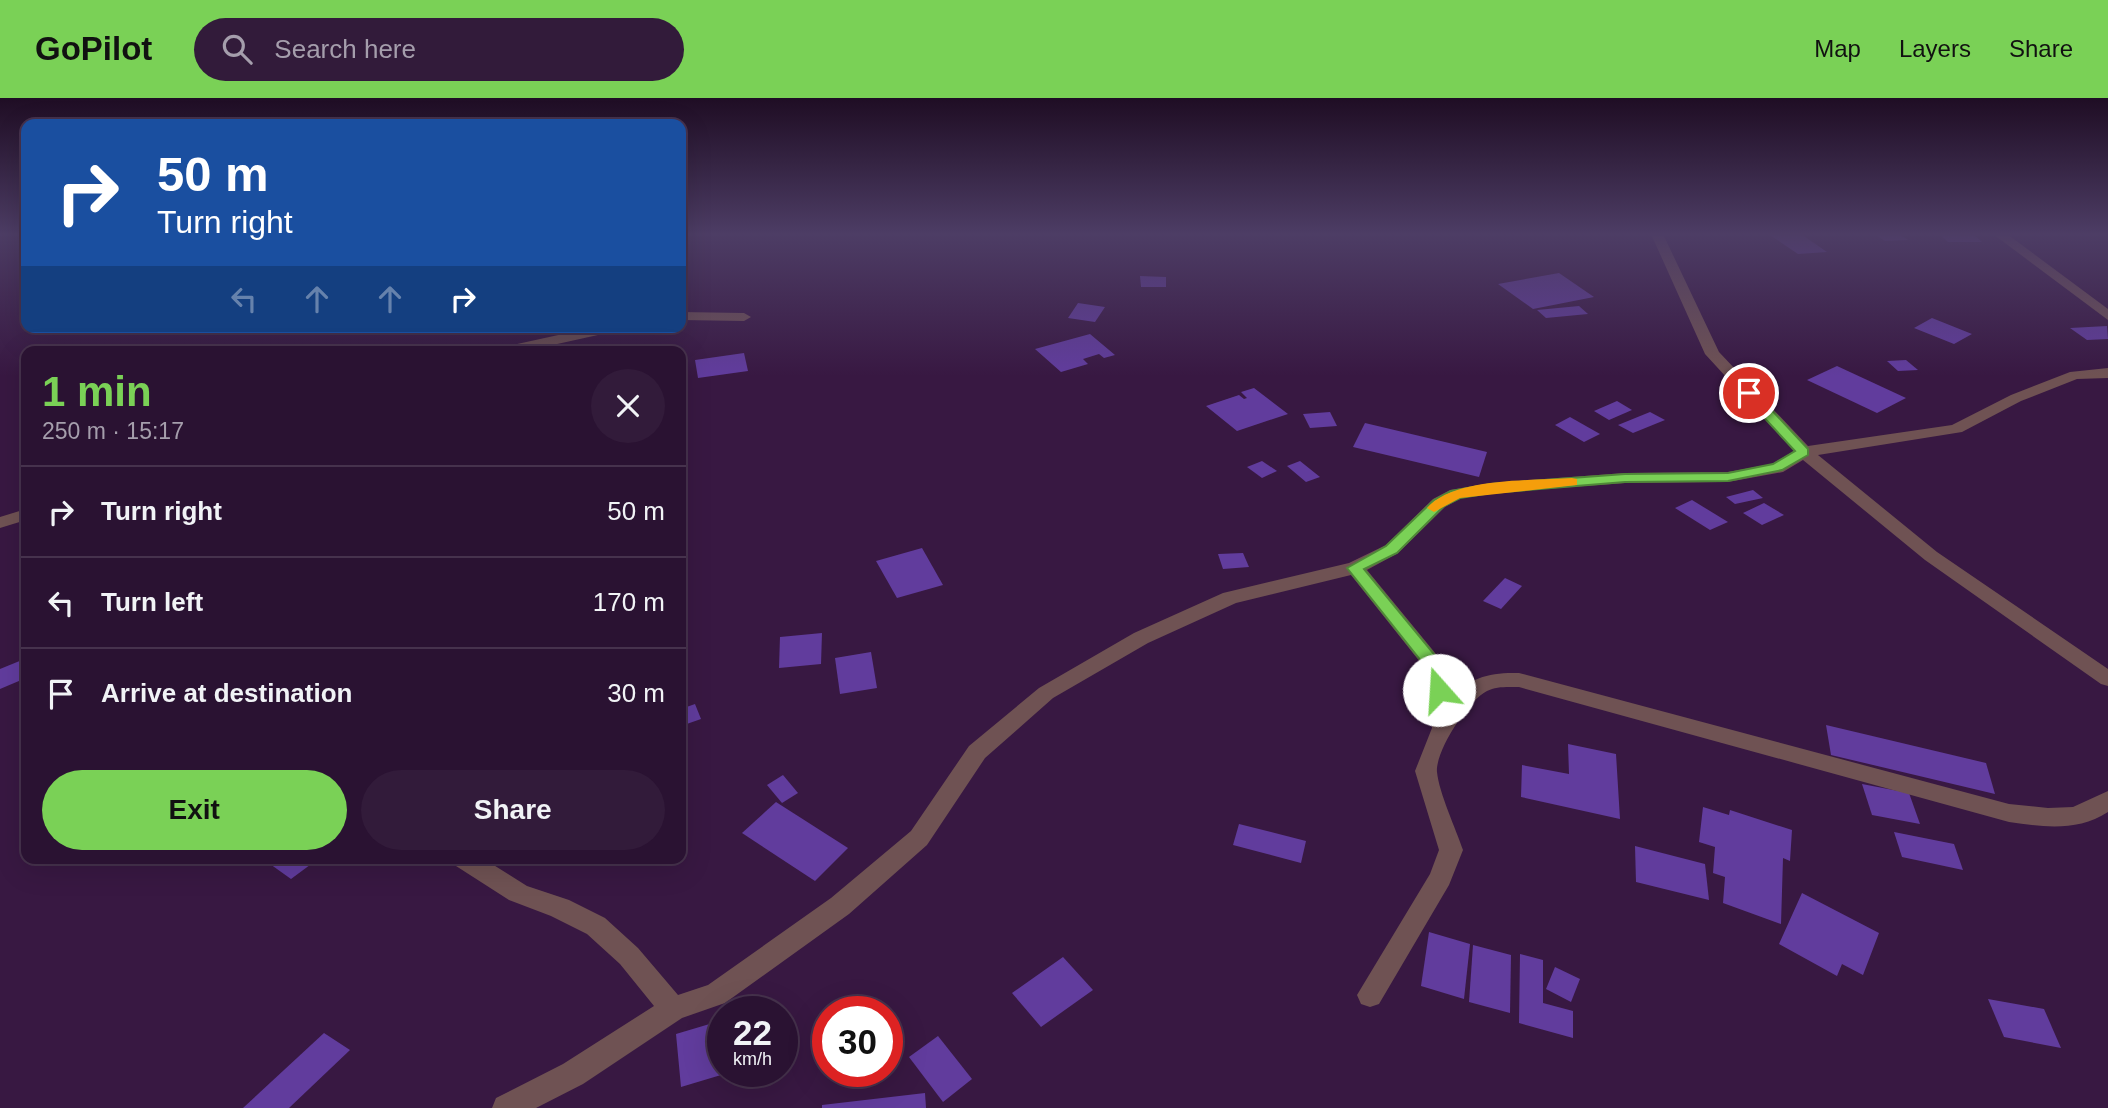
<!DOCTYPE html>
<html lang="en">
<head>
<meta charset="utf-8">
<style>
	body { margin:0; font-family:Helvetica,sans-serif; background:#321b3a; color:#f1f3f6; height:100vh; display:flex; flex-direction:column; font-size:26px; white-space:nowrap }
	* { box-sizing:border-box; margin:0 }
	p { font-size:23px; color:#a59eac }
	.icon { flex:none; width:38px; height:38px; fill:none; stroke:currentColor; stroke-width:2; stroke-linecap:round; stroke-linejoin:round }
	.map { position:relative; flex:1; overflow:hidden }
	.sheet { position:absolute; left:21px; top:248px; width:665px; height:518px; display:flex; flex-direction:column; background:#2a1232; border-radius:14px; box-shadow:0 7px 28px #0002,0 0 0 2px #46324d }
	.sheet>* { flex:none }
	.top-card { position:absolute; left:21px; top:21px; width:665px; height:214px; border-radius:14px; box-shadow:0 7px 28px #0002,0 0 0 2px #46324d; background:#1a4fa0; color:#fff; overflow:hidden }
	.speed { position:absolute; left:707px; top:898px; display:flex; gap:14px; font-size:35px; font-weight:700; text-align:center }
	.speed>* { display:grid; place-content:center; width:91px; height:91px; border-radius:50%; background:#2a1232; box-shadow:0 7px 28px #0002,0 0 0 2px #46324d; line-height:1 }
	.speed small { font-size:18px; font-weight:400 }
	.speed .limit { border:10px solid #d22; background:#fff; color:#111 }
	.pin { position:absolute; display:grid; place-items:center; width:60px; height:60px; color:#fff; margin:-30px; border:4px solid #fff; border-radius:50%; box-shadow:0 2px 7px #0007 }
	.me { position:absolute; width:77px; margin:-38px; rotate:341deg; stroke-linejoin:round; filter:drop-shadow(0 0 5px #0008) }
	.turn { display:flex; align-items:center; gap:24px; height:147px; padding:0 21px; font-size:32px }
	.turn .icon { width:91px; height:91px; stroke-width:2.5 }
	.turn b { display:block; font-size:49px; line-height:60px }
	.lanes { display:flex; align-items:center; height:66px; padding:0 21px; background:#0003; justify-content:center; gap:35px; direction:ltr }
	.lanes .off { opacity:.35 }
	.round { display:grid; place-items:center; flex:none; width:74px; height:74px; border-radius:37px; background:#321b3a }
	.head { display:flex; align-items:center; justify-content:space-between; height:119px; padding:0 21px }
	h1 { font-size:42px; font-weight:800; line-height:52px; color:#7ad156 }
	.action { display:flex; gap:14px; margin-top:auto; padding:14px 21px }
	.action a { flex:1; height:80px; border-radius:42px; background:#7ad156; color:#111; font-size:28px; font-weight:800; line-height:80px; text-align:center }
	.action a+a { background:#321b3a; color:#f1f3f6 }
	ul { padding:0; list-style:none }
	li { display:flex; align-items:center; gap:21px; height:91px; padding:0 21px; border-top:2px solid #46324d }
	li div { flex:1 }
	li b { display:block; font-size:26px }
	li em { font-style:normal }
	header { display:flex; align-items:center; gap:42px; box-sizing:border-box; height:98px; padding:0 35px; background:#7ad156; color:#111 }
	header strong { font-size:33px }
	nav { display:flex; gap:38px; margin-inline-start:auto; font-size:24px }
	.search { width:490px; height:63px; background:#321b3a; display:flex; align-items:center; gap:18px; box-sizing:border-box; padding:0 24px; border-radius:38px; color:#a59eac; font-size:26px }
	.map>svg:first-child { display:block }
</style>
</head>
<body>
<header>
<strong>GoPilot</strong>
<div class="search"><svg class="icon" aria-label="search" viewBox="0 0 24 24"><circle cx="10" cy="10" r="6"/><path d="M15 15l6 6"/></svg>Search here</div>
<nav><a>Map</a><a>Layers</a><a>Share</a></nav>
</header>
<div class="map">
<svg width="2108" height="1010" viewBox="0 0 2108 1010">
	<rect width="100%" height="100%" fill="#381842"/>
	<g fill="#613c9d">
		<polygon points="1801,136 1827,154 1798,156 1770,137"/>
		<polygon points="1874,136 1899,136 1908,142 1885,143"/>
		<polygon points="1939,136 1973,136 1982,144 1948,144"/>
		<polygon points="1559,175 1594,199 1533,211 1498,186"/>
		<polygon points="1140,178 1166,179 1166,189 1141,189"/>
		<polygon points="1078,205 1105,209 1095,224 1068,220"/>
		<polygon points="1579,208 1588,216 1546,220 1537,212"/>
		<polygon points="1932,220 1972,236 1954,246 1914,230"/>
		<polygon points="2107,228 2108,241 2087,242 2070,230"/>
		<polygon points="1090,236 1115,257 1104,260 1099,256 1083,261 1088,266 1061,274 1035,251"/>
		<polygon points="744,255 748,273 698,280 695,262"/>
		<polygon points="1906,262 1918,272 1898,273 1887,263"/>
		<polygon points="1837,268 1906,300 1877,315 1807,282"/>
		<polygon points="1254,290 1288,316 1237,333 1206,308 1239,297 1244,301 1247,300 1241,294"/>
		<polygon points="1617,303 1632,312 1609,322 1594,313"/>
		<polygon points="1330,314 1337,328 1310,330 1303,316"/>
		<polygon points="1650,314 1665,322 1633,335 1618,327"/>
		<polygon points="1570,319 1600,336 1584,344 1555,327"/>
		<polygon points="1365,325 1487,354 1479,379 1353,349"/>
		<polygon points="1262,363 1277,373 1262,380 1247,369"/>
		<polygon points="1300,363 1320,379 1306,384 1287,368"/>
		<polygon points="1753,392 1763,400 1735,406 1726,399"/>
		<polygon points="1692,402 1728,424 1710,432 1675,410"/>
		<polygon points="1764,405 1784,417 1762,427 1743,415"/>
		<polygon points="922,450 943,487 897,500 876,463"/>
		<polygon points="1243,455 1249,469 1223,471 1218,456"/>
		<polygon points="1505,480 1522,488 1501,511 1483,503"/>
		<polygon points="822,535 821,566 779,570 780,539"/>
		<polygon points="871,554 877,590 840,596 835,560"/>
		<polygon points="22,562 26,580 0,591 0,571"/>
		<polygon points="695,606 701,621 681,628 681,611"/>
		<polygon points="1826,627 1986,665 1995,696 1831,657"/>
		<polygon points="1568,646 1616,656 1620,721 1521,699 1522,667 1569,676"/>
		<polygon points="783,677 798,695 782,705 767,687"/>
		<polygon points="1862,686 1909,695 1920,726 1872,717"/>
		<polygon points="776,704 848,750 815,783 742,735"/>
		<polygon points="1703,709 1729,717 1730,712 1792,732 1790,763 1783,760 1781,826 1723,805 1725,779 1713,775 1715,749 1699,744"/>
		<polygon points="1239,726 1306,743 1301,765 1233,747"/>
		<polygon points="1894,734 1954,746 1963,772 1902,759"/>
		<polygon points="1635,748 1705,766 1709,802 1636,784"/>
		<polygon points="263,761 318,761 291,781"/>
		<polygon points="1802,795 1879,835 1863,877 1842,866 1837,878 1779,846"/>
		<polygon points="1429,834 1470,846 1464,901 1421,888"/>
		<polygon points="1473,847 1511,857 1510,915 1469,904"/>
		<polygon points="1520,856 1543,862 1543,905 1573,913 1573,940 1519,925"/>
		<polygon points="1063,859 1093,892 1041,929 1012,895"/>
		<polygon points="1555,869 1580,881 1571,904 1546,891"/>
		<polygon points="1988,901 2044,911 2061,950 2004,939"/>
		<polygon points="723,922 723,973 731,974 681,989 676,936"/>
		<polygon points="324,935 350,952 289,1010 243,1010"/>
		<polygon points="938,938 972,981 943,1004 909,959"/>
		<polygon points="925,995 926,1010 822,1010 822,1007"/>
	</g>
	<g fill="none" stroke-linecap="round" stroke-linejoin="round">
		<g fill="#6f5253" fill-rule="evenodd">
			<path d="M1651,136H1663L1719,254L1808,348L1952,327L2011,297L2070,274L2108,270V280L2077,281L2021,303L1962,334L1818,357L1937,454L2108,571V588L2101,586L1925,462L1803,362L1783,374L1728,384L1625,385L1491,395L1461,400L1445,409L1398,455L1367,472L1445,567L1448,572L1451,601C1469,579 1491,574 1519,575L2009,706L2048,710L2073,709L2108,693V714C2077,734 2043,729 2009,724L1519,589C1508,589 1496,588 1487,593C1468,602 1435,654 1437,674C1439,695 1456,731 1463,752L1449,787L1379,906L1370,909L1361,906L1357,897L1430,776L1439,752L1415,673L1432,630L1428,574L1351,477L1236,505L1148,545L1053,600L985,660L927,747L849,816L725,905L682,920L583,986L536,1010H492L496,1000L563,966L654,908L620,866L587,836L551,818L509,802L456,768L452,761H484L527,788L569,802L605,820L638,850L678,897L708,887L831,800L911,733L969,648L1039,590L1134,535L1223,495L1349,465L1386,447L1433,401L1450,392L1491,385L1625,375L1728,374L1772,366L1794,353L1705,256Z"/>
			<polygon points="1993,136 2007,136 2108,211 2108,222"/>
			<polygon points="681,214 744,215 751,219 744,223 681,222"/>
			<polygon points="595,229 623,229 616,233 521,254 492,254 499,250"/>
			<polygon points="26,411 26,422 0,430 0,419"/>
		</g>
	</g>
	<linearGradient id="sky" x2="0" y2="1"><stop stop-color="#1f0d24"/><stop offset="0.49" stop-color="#4d3d65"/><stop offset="1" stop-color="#4d3d65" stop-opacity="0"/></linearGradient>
	<rect width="2108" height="278" fill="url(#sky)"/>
	<polygon fill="#7ad156" stroke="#4f8838" stroke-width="2" points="1749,291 1753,292 1808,351 1808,357 1782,372 1728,383 1625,384 1491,395 1460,400 1444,408 1397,455 1364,471 1443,567 1448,592 1445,596 1433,596 1429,573 1347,470 1386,448 1434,402 1451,393 1491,386 1625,376 1728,375 1773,366 1795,353 1744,298 1742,295"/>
	<path fill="#f59e0b" d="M1572,380L1577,381V387L1460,400L1434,414L1427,410C1454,379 1532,383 1572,380Z"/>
</svg>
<div class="speed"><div>22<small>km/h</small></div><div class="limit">30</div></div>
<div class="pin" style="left:1749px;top:295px;background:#d93025"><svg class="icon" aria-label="arrive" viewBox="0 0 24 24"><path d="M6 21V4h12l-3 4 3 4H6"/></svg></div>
<svg class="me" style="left:1439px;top:592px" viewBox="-20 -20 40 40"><circle r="19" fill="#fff"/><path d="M0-13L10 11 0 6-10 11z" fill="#7ad156"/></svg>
<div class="top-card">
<div class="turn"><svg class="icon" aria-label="right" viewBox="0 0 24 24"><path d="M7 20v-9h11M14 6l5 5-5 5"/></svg><div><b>50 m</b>Turn right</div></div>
<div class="lanes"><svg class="icon off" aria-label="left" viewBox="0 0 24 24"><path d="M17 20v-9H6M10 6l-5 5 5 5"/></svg><svg class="icon off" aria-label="ahead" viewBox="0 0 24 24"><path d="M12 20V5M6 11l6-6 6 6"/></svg><svg class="icon off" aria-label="ahead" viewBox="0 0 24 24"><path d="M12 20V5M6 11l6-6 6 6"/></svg><svg class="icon" aria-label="right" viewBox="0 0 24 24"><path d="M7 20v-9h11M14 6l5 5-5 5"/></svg></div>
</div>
<section class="sheet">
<div class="head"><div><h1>1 min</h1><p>250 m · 15:17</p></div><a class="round"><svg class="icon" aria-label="close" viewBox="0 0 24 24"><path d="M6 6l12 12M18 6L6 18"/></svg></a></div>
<ul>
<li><svg class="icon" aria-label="right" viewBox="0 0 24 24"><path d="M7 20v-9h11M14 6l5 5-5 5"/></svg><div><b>Turn right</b></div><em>50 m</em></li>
<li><svg class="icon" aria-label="left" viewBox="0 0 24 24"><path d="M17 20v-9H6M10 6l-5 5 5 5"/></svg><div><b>Turn left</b></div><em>170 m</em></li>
<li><svg class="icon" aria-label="arrive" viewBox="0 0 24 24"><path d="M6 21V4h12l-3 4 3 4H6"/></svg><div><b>Arrive at destination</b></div><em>30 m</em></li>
</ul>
<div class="action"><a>Exit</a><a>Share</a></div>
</section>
</div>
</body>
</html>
